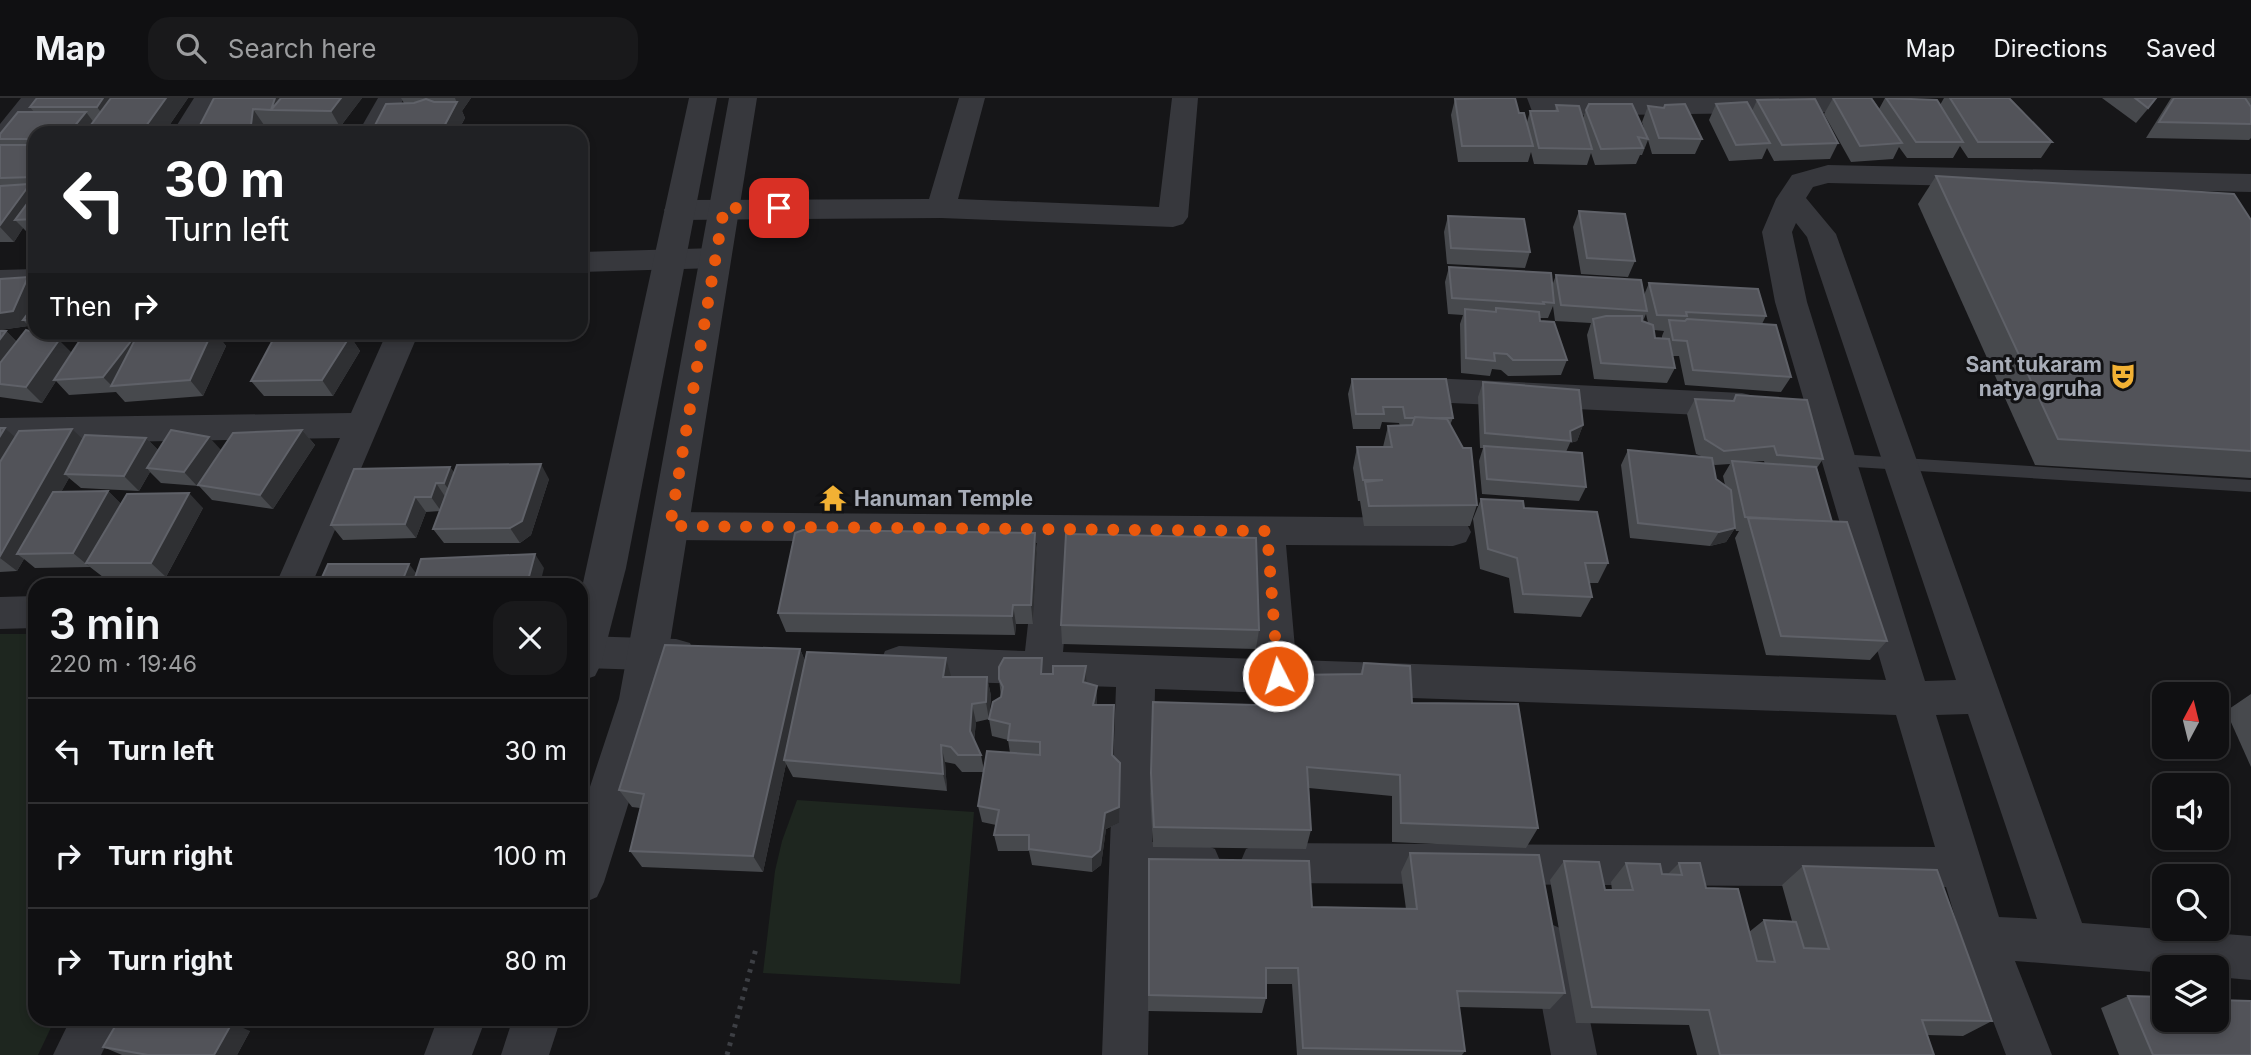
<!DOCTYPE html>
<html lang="en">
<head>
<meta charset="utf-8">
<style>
	body { margin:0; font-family:Inter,sans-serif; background:#19191b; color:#f1f3f6; height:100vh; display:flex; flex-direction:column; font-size:26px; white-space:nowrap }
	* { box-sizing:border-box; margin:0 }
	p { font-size:23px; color:#9c9d9f }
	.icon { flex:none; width:38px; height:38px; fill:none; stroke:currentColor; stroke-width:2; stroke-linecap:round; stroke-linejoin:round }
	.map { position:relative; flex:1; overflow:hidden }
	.drawer { position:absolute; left:28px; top:480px; width:560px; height:448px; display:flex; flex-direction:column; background:#101012; border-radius:21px; box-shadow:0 4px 10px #0003,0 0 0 2px #303032 }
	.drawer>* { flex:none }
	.hud { position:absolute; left:28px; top:28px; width:560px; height:214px; border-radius:21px; box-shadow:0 4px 10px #0003,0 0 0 2px #303032; background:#202124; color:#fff; overflow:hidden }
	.needle { width:46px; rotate:7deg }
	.fabs { position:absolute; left:2152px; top:584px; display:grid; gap:14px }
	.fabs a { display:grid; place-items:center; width:77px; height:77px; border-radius:14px; background:#101012; box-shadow:0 4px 10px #0003,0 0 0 2px #303032; font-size:35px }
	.pin { position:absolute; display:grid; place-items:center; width:60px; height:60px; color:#fff; margin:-30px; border-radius:14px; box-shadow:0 4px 10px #0006 }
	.me { position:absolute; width:77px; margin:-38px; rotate:355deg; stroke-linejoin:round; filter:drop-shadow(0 0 5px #0008) }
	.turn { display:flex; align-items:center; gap:24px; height:147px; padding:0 21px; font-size:32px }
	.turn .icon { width:91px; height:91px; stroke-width:2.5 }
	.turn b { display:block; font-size:49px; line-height:60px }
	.then { display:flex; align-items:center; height:66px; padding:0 21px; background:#0003; gap:14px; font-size:26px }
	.round { display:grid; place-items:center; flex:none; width:74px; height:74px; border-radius:21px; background:#19191b }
	.summary { display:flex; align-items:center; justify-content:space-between; height:119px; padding:0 21px }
	h1 { font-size:42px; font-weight:600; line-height:52px }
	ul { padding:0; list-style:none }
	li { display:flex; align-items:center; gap:21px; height:105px; padding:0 21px; border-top:2px solid #303032 }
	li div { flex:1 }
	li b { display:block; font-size:26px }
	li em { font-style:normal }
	header { display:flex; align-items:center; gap:42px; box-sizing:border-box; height:98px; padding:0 35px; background:#101012; border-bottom:2px solid #303032 }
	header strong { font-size:33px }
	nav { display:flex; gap:38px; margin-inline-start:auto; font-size:24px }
	.search { width:490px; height:63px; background:#19191b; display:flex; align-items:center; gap:18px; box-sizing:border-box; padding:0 24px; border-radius:21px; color:#9c9d9f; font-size:26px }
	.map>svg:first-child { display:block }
</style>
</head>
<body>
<header>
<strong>Map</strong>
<div class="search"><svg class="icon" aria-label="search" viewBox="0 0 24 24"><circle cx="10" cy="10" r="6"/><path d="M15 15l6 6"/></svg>Search here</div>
<nav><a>Map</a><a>Directions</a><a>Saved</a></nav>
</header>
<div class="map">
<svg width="2251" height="957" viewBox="0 0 2251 957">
	<rect width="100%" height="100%" fill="#161618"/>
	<g fill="#1e261f">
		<polygon points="0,536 35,536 35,920 55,921 38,957 0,957"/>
		<polygon points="797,702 974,714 960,886 763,875 775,773 782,743"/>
	</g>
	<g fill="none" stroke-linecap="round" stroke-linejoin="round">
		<polyline stroke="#3d3f44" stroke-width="5" stroke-dasharray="3.5 6" stroke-linecap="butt" points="727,957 757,847"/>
		<polygon fill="#37383d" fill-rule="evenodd" points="1839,356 2251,382 2251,394 1839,368 1831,362"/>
		<g fill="#37383d" fill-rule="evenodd">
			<polygon points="21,0 48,0 10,51 0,54 0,26"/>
			<polygon points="194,0 220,0 200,35 172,35"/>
			<polygon points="378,0 404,0 386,35 358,35"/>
			<polygon points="959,0 985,0 958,101 1159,109 1172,0 1198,0 1188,119 1183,126 1173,129 941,120 679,122 669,119 664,112 669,105 679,102 929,101"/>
			<polygon points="1527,0 1855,0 1860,6 1856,12 1846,14 1543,18 1533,16"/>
			<path d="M1828,67L2251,76V94L1828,85L1813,89L1806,100L1836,136L2082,825L2251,838V882L2217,879V870H2165V875L2015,863L2052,957H2006L1961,839L1946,789L1261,785L1246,779L1240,765L1246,751L1261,745L1935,749L1896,617L1155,591L1152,744L1200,745L1215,751L1221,765L1215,779L1200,785H1151L1148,957H1102L1116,589L899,582L885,577L880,565L885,553L899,548L1025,553L1037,445L670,442L657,438L652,428L657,418L670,414L1453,420L1466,424L1471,434L1466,444L1453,448L1286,447L1296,562L1886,582L1775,204L1762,134L1776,101L1792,77ZM1796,125L1807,139L1956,582L1925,583L1807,204L1792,134ZM1073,445L1250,447L1257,561L1063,554ZM1968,616L2037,821L1999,819L1936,617Z"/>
			<polygon points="716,150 727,153 731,160 727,167 716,170 581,174 581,154"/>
			<polygon points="35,171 35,191 0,194 0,172"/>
			<polygon points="387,234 419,234 312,486 276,486 340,340 0,346 0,320 351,315"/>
			<polygon points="1430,280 1742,295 1754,298 1759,307 1754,316 1742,319 1430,304 1418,301 1414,292 1418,283"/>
			<polygon points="35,498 35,530 0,531 0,499"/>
			<polygon points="584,538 676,541 690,545 695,557 690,569 676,573 584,570 581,569 581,539"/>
			<polygon points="1553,827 1569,834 1575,849 1597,957 1551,957 1531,849 1537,834"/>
			<polygon points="71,920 119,920 101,957 53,957"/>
		</g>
		<g fill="#37383d" fill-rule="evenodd">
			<polygon points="689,0 717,0 626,470 601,566 595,578 581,583 581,494"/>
			<polygon points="729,0 757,0 661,601 604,784 597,799 581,806 581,716 619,601"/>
			<polygon points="438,920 486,920 472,957 424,957"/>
			<polygon points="513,920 561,920 549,957 501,957"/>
		</g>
	</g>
	<g fill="#47494d" fill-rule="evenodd">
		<polygon points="188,0 164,35 35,35 35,137 30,137 23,130 14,144 0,144 0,36 34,14 30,9"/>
		<polygon points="214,0 362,0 340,29 281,28 264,27"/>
		<polygon points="401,0 471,0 462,13 465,20 457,35 371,35 404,5"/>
		<path d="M1833,0H1914H1902L1940,7L1944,0H2009L2052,44L2041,60H1968L1960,48L1953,60H1907L1899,49L1893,61L1851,64L1824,16ZM1872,0H1885L1879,11Z"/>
		<polygon points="2102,0 2157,0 2136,25"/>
		<polygon points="2171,0 2251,0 2251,40 2249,42 2146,40"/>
		<polygon points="1455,1 1519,15 1527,24 1530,13 1555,13 1556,7 1583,20 1586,12 1646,37 1642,24 1648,8 1702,41 1695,56 1652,56 1648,42 1642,57 1640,57 1636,66 1595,67 1591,55 1587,67 1534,66 1531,54 1528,64 1458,64 1451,17"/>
		<polygon points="1757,2 1838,45 1830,61 1774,63 1767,50 1762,61 1729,63 1709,22 1716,6 1752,13"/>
		<polygon points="1936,78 2251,122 2251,380 2035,367 1918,106"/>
		<polygon points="1579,113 1635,163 1628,179 1581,176 1573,129"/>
		<polygon points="1448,118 1530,154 1525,170 1447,166 1444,134"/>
		<path d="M1449,169L1552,188L1556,177L1644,197L1649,185L1766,218L1762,226L1791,279L1781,294L1685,287L1679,258H1672L1675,270L1667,285L1594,281L1587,237L1591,225L1555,223L1553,208L1548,220H1540V223L1567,262L1561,277L1508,278L1501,272L1492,271L1490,278L1461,275L1460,226L1463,217L1448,216L1445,184ZM1646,216L1648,225L1643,223ZM1654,232L1664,233L1662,238V241L1655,240Z"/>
		<polygon points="28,179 35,187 35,234 28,227 28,228 0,232"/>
		<path d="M0,233H6L17,244L35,234H215L226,248L203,298L125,304L116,294L69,297L56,283L42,305L0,299ZM84,237L72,255L45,238Z"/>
		<polygon points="246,234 372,234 371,237 350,238 360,253 333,298 264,298 251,283 275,239"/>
		<polygon points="1352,281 1453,320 1450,327 1477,407 1470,428 1364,428 1360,403 1358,403 1353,370 1357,349 1383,349 1388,328 1400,328 1399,325 1382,324 1380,331 1353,331 1348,296"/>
		<polygon points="1483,284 1583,327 1577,343 1570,345 1566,354 1586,389 1579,403 1482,396 1479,363 1483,350 1480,350 1478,299"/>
		<path d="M1736,297L1823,361L1817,370L1832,424L1887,543L1870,562L1766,557L1735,440L1739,433H1736L1735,430L1726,444L1710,448L1630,440L1621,367L1628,352L1701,358L1696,356L1687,316L1695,301L1732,303ZM1764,363L1765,366L1747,364ZM1713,366L1715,367L1730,366L1723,378L1725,387L1716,381Z"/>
		<polygon points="0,330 5,330 15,339 83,341 146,340 158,352 221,352 302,332 315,347 273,411 212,402 199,388 161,385 150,374 139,393 81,390 69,380 61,394 108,393 121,406 203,410 166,479 103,479 90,469 35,470 24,461 17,473 0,474"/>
		<polygon points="450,369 454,375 549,381 531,437 520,445 444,445 433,431 440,413 426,414 416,440 343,442 331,427"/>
		<polygon points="1481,401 1608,465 1598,485 1589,485 1592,499 1581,519 1514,515 1509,480 1480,471 1473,421"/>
		<polygon points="1035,435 1037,455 1033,526 1016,526 1015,537 786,534 778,515"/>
		<polygon points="1061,527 1259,532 1256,551 1062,546"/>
		<path d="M800,551L805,563L950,579H987L991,598L989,620L1001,599L999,581L1044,576H1053L1086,568L1087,585L1097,607H1114L1113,658L1119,725L1106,731L1101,767L1092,774L1032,767L1029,753H998L994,737L996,727L982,724L978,708L983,674H962L955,666L945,664L947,693L793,679L786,666L763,774L642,769L630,753L640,710L632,709L619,692ZM989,621L992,638L1008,642L1010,655L984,672L981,657L974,643L976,624Z"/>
		<polygon points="1364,565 1412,605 1538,730 1526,750 1392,744 1392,698 1309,690 1311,732 1306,751 1153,749 1150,696 1153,604 1288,608 1288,600 1293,577 1360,576"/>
		<polygon points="2251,596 2251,669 2226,613"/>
		<polygon points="1410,755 1565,895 1550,911 1459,909 1465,953 1462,957 1297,957 1292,886 1266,886 1266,900 1262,915 1148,913 1149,761 1312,809 1406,811 1401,774"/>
		<polygon points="1564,763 1605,792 1612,792 1611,784 1626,765 1662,776 1668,776 1679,765 1706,790 1749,834 1764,822 1792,823 1782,787 1803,768 1992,923 1963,938 1927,937 1934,957 1697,957 1689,927 1576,925 1550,782"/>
		<polygon points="2128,898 2251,957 2119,957 2101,910"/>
		<polygon points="300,920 400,920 396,930"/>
		<polygon points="250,933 237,957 122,957 103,949"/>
	</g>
	<g fill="#2f3033">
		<polygon points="103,0 127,0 109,25 97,9"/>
		<polygon points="166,0 188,0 164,35 141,35"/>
		<polygon points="275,0 290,0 271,12"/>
		<polygon points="341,0 362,0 340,29 331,13"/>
		<polygon points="455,0 471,0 462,13 465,20 457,35 442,35 457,5"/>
		<polygon points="253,11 264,27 262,35 250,35"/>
		<polygon points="86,14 98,30 94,35 69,35"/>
		<polygon points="30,86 35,92 35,114 15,122 23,130 14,144 0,129 0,127"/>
		<polygon points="28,179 35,187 35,212 23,222 28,227 28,228 0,232 0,215"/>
		<polygon points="6,233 21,249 0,278 0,241"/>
		<polygon points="138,234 142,234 112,288 103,279"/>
		<polygon points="212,234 215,234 226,248 203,298 190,282"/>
		<polygon points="350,238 360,253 333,298 322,282"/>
		<polygon points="59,242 74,257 54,282 56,283 42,305 26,289"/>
		<polygon points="1583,327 1577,343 1570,345 1570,333"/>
		<polygon points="5,330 22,345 0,380 0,338"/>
		<polygon points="72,331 88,346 65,376 69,380 27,456 17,456 24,461 17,473 0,460 0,458"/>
		<polygon points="302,332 315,347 273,411 260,397"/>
		<polygon points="209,339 223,354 198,389 184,374"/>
		<polygon points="146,340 161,355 147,370 150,374 139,393 124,378"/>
		<polygon points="541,366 549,381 531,437 520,445 510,430"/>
		<polygon points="450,369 460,383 454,399 444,385"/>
		<polygon points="436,385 446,400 441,413 431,399"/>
		<polygon points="108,393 123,408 86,465 90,469 73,455"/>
		<polygon points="189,395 203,410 166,479 151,465"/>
		<polygon points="415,399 426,414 416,440 405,426"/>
		<polygon points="1735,430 1726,444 1710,448 1719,434"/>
		<polygon points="1035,435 1037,455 1033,526 1031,507"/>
		<polygon points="535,456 544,470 540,486 527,486"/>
		<polygon points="409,466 420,480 418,486 401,486"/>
		<polygon points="1013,507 1016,526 1015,537 1012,518"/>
		<polygon points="800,551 808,570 784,662 786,666 763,774 753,758"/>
		<polygon points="946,560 951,578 948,597 943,579"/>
		<polygon points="1086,568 1087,587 1083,584"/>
		<polygon points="987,579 991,598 989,622 986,604"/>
		<polygon points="1097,588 1097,606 1094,625 1093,607"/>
		<polygon points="972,606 976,624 973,651 970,633"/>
		<polygon points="1114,607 1114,625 1112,674 1112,657"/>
		<polygon points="941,647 945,664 947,693 943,676"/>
		<polygon points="1120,665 1119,725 1106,731 1101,767 1092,774 1092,759"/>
		<polygon points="381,920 400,920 396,930"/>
		<polygon points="232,925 250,933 237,957 214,957"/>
	</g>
	<g fill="#525359" stroke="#5f6168" stroke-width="2">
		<polygon points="37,0 103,0 97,9 30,9"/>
		<polygon points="111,0 166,0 141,35 85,35"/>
		<polygon points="214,0 275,0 271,12 281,0 341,0 331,13 271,12 253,11 250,35 196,35"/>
		<polygon points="1485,0 1515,0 1519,15 1524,15 1533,48 1462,48 1455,1"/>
		<polygon points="1833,0 1871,0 1902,45 1860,48"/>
		<polygon points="1886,0 1937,2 1963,44 1916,44"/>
		<polygon points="1950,0 2009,0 2052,44 1978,44"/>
		<polygon points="2135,0 2156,0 2148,10"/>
		<polygon points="2174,0 2245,0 2251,9 2251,26 2159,24"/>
		<polygon points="426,1 434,4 457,4 441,34 371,35 386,6 414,5"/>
		<polygon points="1815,1 1838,45 1782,47 1757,2"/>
		<polygon points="1747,4 1770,45 1736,47 1716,6"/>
		<polygon points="1589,6 1632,6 1648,41 1638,39 1643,50 1601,51 1586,12"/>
		<polygon points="1685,6 1702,41 1659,40 1648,8 1664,10 1665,7"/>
		<polygon points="1556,7 1579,8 1592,51 1539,50 1530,13 1558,13"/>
		<polygon points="18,14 86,14 69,35 35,35 35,41 0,41 0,36"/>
		<polygon points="0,47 35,47 35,79 0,80"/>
		<polygon points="1936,78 2234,96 2251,122 2251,353 2058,341"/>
		<polygon points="30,86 0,127 0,88"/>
		<polygon points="35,95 35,121 15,122"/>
		<polygon points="1579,113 1625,116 1635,163 1587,160"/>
		<polygon points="1448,118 1524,121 1530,154 1451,150"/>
		<polygon points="1449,169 1551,175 1554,205 1543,204 1544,206 1452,200"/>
		<polygon points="1556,177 1641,182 1647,213 1561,207"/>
		<polygon points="28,179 13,213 0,215 0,181"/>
		<polygon points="1649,185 1758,191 1766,218 1686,214 1687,218 1657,217"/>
		<polygon points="35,206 35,222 23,222"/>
		<polygon points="1496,210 1539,214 1540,223 1554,224 1567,262 1513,262 1507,256 1494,255 1495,263 1466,260 1465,211 1496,214"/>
		<polygon points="1606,218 1642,218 1642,223 1653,227 1655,240 1669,241 1675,270 1601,265 1593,221"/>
		<polygon points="1687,221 1776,227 1791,279 1693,272 1687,243 1673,242 1669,222 1685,223"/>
		<polygon points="26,232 59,242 26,289 0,286 0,265"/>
		<polygon points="0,233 6,233 0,241"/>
		<polygon points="99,234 138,234 103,279 54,282 84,236"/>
		<polygon points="139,234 212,234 190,282 111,288"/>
		<polygon points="275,238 350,238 322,282 251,283"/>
		<polygon points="1352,281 1446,281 1453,320 1405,320 1403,309 1383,309 1384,316 1356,316"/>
		<polygon points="1483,284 1579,292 1583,327 1570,333 1571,343 1485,335"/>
		<polygon points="1736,297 1807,302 1823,361 1777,357 1774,348 1724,353 1705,341 1695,301 1734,303"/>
		<polygon points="1415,319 1447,321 1463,350 1471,350 1477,407 1369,408 1365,384 1383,382 1363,382 1357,349 1392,349 1388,328 1412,327"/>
		<polygon points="0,330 5,330 0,338"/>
		<polygon points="72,331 0,458 0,364 19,333"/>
		<polygon points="171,332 209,339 184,374 147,370"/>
		<polygon points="302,332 260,397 198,387 233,335"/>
		<polygon points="85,337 146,340 124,378 65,376"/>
		<polygon points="1484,348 1582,355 1586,389 1487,381"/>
		<polygon points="1628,352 1712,360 1716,381 1731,392 1735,430 1719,434 1638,425"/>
		<polygon points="1732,363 1816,369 1832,424 1745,419"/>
		<polygon points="541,366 522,423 510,430 433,431 457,367"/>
		<polygon points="450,369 444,385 436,385 431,399 415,399 405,426 331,427 354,371"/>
		<polygon points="108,393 73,455 17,456 53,394"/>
		<polygon points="189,395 151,465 86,465 127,396"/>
		<polygon points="1481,401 1523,403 1524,410 1597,414 1608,465 1585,465 1592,499 1523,496 1517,460 1488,451"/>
		<polygon points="1748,420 1847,424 1887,543 1781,538"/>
		<polygon points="803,432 1035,435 1031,507 1013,507 1012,518 778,515 795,435"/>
		<polygon points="1066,436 1256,440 1259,532 1061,527"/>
		<polygon points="535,456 527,486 413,486 421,461"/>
		<polygon points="328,466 409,466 401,486 319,486"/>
		<polygon points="665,547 800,551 753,758 630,753 644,696 619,692"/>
		<polygon points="807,554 946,560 943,579 987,579 986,604 972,606 970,633 981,657 958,657 951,649 941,647 943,676 784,662"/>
		<polygon points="1004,560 1042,560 1041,576 1053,576 1053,568 1086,568 1083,584 1097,588 1093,607 1114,607 1112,657 1120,665 1119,709 1105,715 1100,752 1092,759 1029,751 1029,737 994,737 999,712 978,708 987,653 1040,657 1040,644 1008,642 1010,626 989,621 993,604 1001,599 1003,589 999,581 999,569"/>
		<polygon points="1364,565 1410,568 1412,605 1518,606 1538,730 1401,725 1400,677 1307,669 1311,732 1154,729 1151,675 1153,604 1294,608 1293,577 1362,576"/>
		<polygon points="1410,755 1539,757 1565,895 1457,893 1465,953 1303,950 1298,870 1266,870 1266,900 1149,897 1149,761 1309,763 1312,809 1417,811"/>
		<polygon points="1564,763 1599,764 1605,792 1633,792 1626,765 1660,766 1662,776 1682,777 1679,765 1700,765 1706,790 1738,791 1757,863 1775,864 1764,822 1796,824 1804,850 1829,851 1803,768 1937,772 1992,923 1922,922 1934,957 1720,957 1709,912 1592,909"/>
		<polygon points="2128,898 2165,899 2165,922 2217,922 2217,902 2251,903 2251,957 2153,957"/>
		<polygon points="120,920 208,920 232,925 214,957 148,957 103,949"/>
	</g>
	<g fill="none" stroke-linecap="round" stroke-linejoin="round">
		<polyline stroke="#ea580c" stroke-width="12" stroke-dasharray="0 21.6" points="779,110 724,110 670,428 1267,433 1278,578"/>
	</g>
	<defs>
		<symbol id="theatre-bare" viewBox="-9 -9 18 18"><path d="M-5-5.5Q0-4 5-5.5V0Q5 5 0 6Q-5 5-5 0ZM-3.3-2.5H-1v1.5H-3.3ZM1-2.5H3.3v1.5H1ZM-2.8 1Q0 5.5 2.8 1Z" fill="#f2b134" stroke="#111113" stroke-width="2.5" paint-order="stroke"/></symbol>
		<symbol id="temple-bare" viewBox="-9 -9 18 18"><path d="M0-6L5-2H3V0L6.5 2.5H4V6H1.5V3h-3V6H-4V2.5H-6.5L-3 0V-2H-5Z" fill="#f2b134" stroke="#111113" stroke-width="2.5" paint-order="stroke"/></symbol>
	</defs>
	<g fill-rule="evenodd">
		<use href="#theatre-bare" x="2104" y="259" width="38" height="38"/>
		<use href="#temple-bare" x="814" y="381" width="38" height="38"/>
	</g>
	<g text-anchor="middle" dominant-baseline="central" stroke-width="6" stroke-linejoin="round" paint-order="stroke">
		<g font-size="21" font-weight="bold" fill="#a8adb8" stroke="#111113" text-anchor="end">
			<text x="2102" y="266">Sant tukaram<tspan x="2102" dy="24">natya gruha</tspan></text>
			<text x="854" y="400" text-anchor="start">Hanuman Temple</text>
		</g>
	</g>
</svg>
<div class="fabs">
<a><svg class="needle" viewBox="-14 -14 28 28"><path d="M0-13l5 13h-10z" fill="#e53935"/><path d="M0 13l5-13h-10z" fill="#9c9d9f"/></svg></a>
<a><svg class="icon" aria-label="sound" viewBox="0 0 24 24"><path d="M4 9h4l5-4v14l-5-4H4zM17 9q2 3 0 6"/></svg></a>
<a><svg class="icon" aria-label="search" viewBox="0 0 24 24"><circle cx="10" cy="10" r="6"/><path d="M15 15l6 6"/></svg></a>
<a><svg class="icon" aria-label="layers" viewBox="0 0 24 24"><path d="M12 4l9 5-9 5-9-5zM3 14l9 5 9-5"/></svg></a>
</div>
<div class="pin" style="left:779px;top:110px;background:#d93025"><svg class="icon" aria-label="arrive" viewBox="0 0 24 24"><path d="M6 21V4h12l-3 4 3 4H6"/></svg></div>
<svg class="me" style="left:1278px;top:578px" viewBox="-20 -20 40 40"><circle r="17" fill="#ea580c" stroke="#fff" stroke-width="3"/><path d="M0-11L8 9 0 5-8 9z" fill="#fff"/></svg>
<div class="hud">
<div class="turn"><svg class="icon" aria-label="left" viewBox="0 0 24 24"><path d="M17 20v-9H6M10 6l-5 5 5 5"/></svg><div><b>30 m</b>Turn left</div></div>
<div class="then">Then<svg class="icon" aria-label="right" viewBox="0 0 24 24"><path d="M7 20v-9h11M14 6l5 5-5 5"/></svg></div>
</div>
<section class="drawer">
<div class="summary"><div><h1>3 min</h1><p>220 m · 19:46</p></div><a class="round"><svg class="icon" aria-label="close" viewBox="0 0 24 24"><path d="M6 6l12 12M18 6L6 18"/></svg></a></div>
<ul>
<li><svg class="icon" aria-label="left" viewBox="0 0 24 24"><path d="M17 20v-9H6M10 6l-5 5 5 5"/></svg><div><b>Turn left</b></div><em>30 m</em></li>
<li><svg class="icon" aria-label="right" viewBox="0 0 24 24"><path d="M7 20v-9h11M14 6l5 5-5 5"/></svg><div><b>Turn right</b></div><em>100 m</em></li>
<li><svg class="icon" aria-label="right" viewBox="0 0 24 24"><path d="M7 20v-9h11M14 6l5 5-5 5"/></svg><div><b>Turn right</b></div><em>80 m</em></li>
</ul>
</section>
</div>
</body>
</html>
